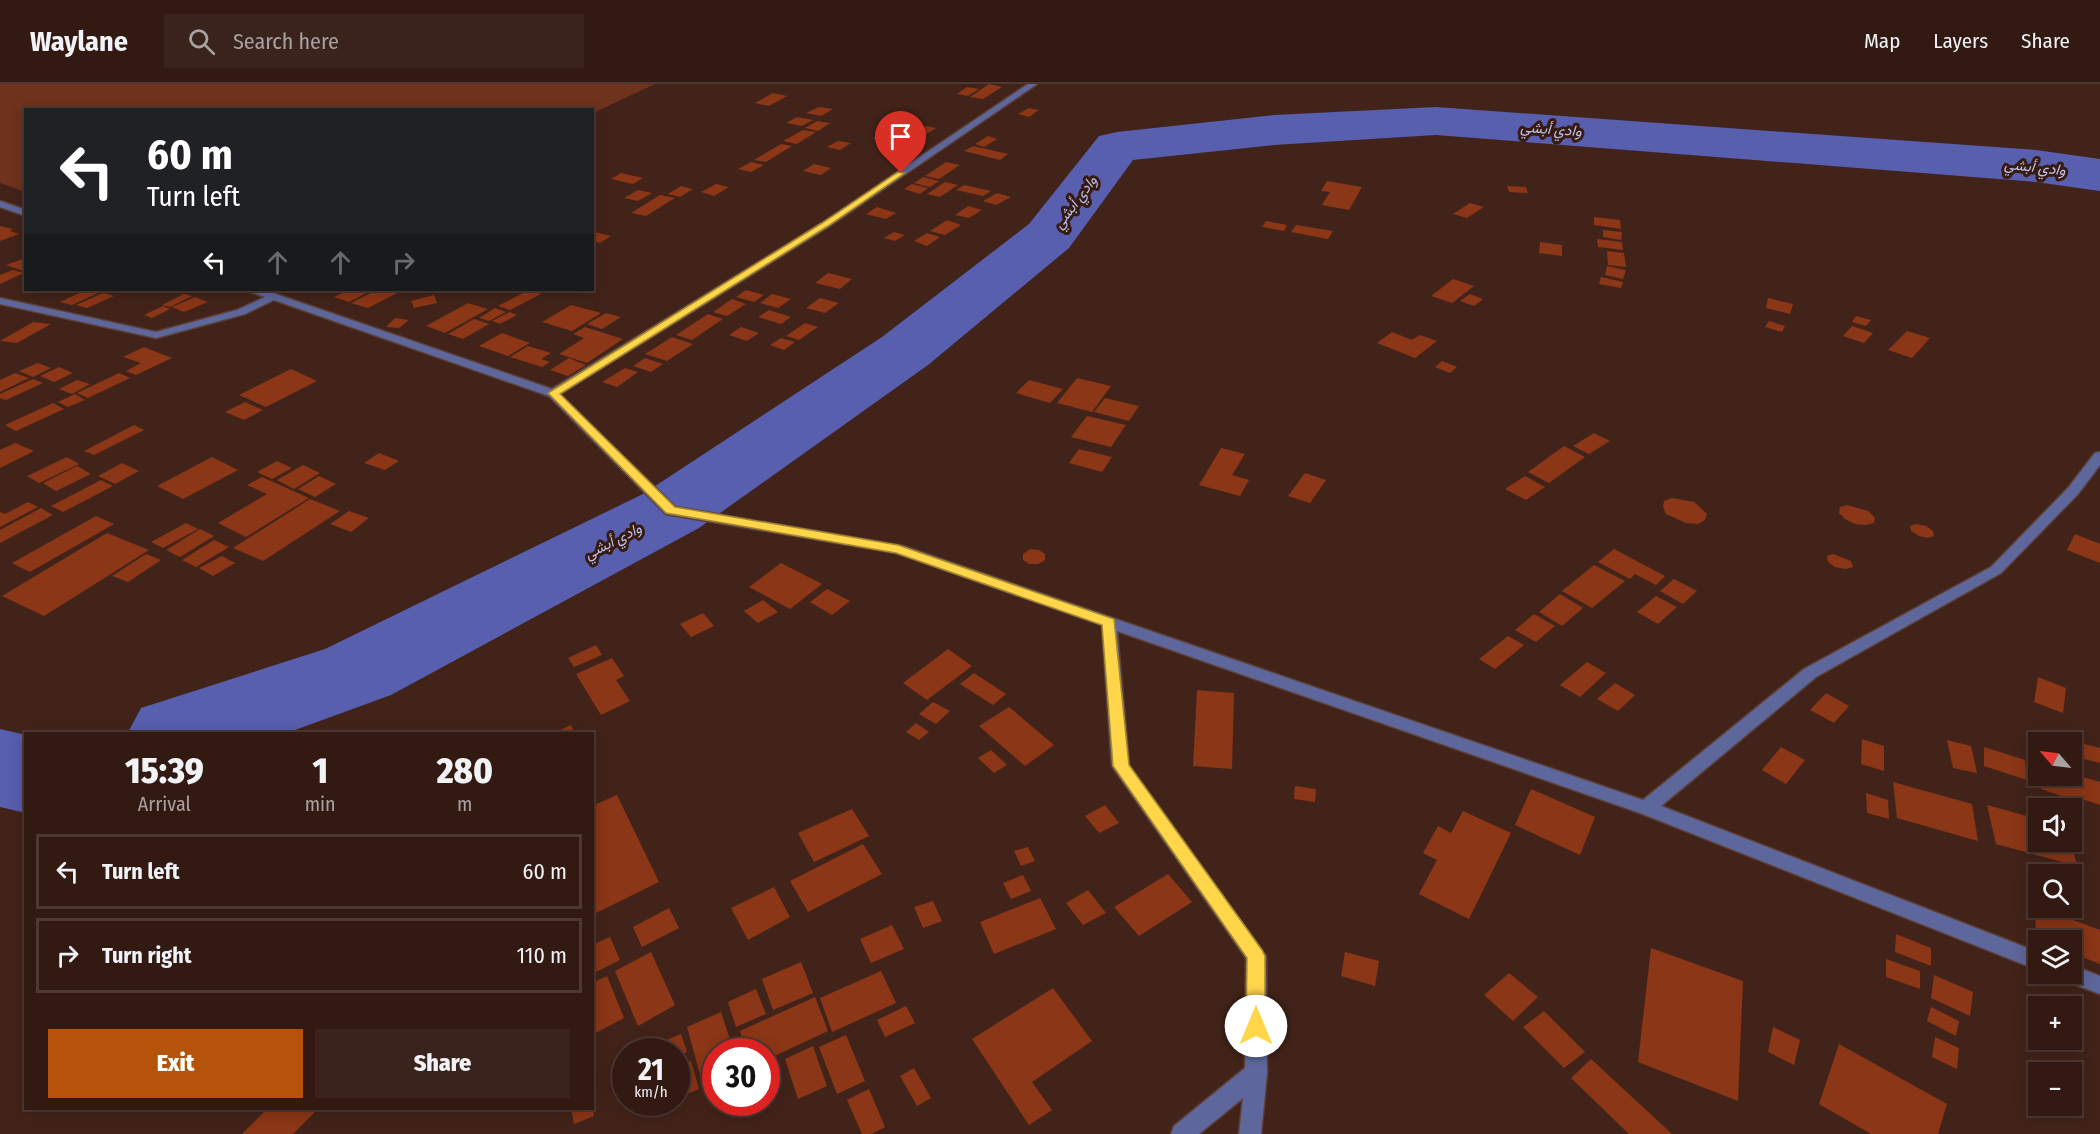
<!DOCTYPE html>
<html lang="en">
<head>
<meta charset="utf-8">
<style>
	body { margin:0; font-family:"Fira Sans Condensed",Vazirmatn,sans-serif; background:#3a231c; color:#f1f3f6; height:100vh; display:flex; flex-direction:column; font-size:22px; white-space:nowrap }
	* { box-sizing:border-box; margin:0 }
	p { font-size:20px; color:#a8a1a0 }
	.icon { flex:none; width:33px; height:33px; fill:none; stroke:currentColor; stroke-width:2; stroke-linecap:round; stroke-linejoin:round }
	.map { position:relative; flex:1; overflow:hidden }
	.panel { position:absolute; left:24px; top:648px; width:570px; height:378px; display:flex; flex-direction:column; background:#321a13; border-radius:0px; box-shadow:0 3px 15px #0003,0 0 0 2px #4d3833 }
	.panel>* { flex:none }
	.hud { position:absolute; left:24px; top:24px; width:570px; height:183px; border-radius:0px; box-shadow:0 3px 15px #0003,0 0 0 2px #4d3833; background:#202124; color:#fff; overflow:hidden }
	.needle { width:39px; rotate:298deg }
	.buttons { position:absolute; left:2028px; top:648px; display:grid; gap:12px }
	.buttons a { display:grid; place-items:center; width:54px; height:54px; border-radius:0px; background:#321a13; box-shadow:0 3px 15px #0003,0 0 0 2px #4d3833; font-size:30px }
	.speed { position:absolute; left:612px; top:954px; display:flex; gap:12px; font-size:30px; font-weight:700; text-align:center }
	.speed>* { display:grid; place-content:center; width:78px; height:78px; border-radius:50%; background:#321a13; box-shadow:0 3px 15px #0003,0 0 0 2px #4d3833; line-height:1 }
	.speed small { font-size:15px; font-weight:400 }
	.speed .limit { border:9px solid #d22; background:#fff; color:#111 }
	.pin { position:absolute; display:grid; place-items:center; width:51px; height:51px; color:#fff; margin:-62px -26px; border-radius:50% 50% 50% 0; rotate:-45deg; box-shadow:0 0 6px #0007 }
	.pin .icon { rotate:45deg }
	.me { position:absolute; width:66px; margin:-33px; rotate:0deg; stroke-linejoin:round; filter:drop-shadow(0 0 4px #0008) }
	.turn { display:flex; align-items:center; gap:21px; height:126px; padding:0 24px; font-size:27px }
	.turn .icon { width:78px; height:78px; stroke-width:2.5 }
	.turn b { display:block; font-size:42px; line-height:51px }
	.lanes { display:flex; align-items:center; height:57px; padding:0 24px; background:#0003; justify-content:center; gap:30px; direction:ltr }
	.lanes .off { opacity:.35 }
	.eta { display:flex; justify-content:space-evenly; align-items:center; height:102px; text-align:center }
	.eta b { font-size:36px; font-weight:800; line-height:42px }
	.cta { display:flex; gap:12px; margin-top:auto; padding:12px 24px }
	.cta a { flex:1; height:69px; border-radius:0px; background:#b45309; color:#fff; font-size:24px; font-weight:800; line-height:69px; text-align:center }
	.cta a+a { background:#3a231c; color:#f1f3f6 }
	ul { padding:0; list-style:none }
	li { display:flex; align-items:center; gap:18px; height:75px; margin:0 12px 9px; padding:0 12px; border:3px solid #4d3833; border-radius:0px }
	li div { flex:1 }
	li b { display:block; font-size:22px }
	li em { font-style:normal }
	header { display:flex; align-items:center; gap:36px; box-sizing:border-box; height:84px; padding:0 30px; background:#321a13; border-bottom:2px solid #4d3833 }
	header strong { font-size:28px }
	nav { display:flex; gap:33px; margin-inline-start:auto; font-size:21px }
	.search { width:420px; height:54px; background:#3a231c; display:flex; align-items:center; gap:15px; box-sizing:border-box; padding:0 21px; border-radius:0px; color:#a8a1a0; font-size:22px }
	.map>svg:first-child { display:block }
</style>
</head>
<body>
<header>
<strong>Waylane</strong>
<div class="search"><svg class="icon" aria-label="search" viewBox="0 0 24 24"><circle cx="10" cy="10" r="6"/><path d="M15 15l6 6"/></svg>Search here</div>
<nav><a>Map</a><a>Layers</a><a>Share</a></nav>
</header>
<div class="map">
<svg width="2100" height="1050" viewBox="0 0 2100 1050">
	<rect width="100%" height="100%" fill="#422319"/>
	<polygon fill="#6e321d" points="0,0 655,0 593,29 592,26 26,26 25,108 0,99"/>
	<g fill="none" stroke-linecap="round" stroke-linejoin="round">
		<g fill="#575fae" fill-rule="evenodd">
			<polygon points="1436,23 2036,66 2100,75 2100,107 2036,98 1436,51 1274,61 1133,76 1069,164 928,281 699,444 391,611 284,650 127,650 141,624 325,565 643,410 882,253 1029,140 1099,52 1117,48 1274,31"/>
			<polygon points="0,645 26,651 26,729 0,723"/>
		</g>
	</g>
	<g fill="#8b3616">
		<polygon points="989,0 1002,3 983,15 970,13"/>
		<polygon points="967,3 979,5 968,12 957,10"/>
		<polygon points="773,9 787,12 769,22 755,19"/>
		<polygon points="819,23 833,25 821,32 806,29"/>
		<polygon points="1029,24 1039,26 1029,33 1018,30"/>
		<polygon points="797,33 813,36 802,42 786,39"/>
		<polygon points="817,37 830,39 818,47 805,44"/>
		<polygon points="926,42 936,44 925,51 914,49"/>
		<polygon points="803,46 816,48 797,60 783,57"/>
		<polygon points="885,47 894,49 881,57 872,55"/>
		<polygon points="988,52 997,55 984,63 975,60"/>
		<polygon points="838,57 851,59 840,66 827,63"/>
		<polygon points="781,60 792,62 766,78 754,76"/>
		<polygon points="973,62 1008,70 1000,76 964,67"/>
		<polygon points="751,78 764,81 751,88 738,85"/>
		<polygon points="946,78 960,81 939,95 925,92"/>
		<polygon points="814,80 831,84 821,91 803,87"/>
		<polygon points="621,89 643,94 633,100 611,95"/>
		<polygon points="923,93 939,97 930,103 914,99"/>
		<polygon points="1327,97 1362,103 1349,126 1322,121 1330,108 1321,107"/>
		<polygon points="945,98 958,101 940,113 927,110"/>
		<polygon points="716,100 729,103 714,112 701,108"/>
		<polygon points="912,100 928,104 920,110 904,105"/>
		<polygon points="964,101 991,107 983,112 956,106"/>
		<polygon points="681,102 693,105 680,113 668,110"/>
		<polygon points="1507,102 1526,103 1528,109 1509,108"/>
		<polygon points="638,106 652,109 638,117 624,114"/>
		<polygon points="997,109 1011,113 996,121 983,117"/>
		<polygon points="660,111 675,114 646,132 631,129"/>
		<polygon points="1470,119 1484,123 1467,134 1453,130"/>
		<polygon points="968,122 982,126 969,134 955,131"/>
		<polygon points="877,123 896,129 886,135 866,130"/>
		<polygon points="1594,133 1620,136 1621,145 1594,141"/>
		<polygon points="947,136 961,141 945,151 930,147"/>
		<polygon points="1266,137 1287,141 1284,147 1262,143"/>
		<polygon points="1296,141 1333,147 1328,155 1291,148"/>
		<polygon points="0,142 13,145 10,147 19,150 0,157"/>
		<polygon points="1603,146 1622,148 1621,156 1603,153"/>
		<polygon points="592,148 594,148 611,152 600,159 592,156"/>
		<polygon points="894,148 905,151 895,157 884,154"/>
		<polygon points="927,149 940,153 927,162 914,157"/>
		<polygon points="1597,155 1622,158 1623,166 1598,163"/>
		<polygon points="1540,158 1562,161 1562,172 1539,169"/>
		<polygon points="1607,167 1624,169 1626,183 1608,181"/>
		<polygon points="26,174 26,188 6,181"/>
		<polygon points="1607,182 1626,186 1623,195 1605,191"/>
		<polygon points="13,186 24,189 0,200 0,191"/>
		<polygon points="828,189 852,195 840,205 815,199"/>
		<polygon points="1601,193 1623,198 1621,204 1599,200"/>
		<polygon points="1453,195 1474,202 1452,219 1431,212"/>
		<polygon points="86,206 98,209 72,221 60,218"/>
		<polygon points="349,206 372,206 349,218 334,213"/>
		<polygon points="377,206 403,206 368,224 351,219"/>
		<polygon points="529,206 541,210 510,226 498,222"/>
		<polygon points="746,206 764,211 754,218 736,213"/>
		<polygon points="103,209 114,212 87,224 76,221"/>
		<polygon points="184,210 192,212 170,223 162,221"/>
		<polygon points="772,210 791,215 778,224 760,219"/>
		<polygon points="1470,210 1483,215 1474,222 1460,217"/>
		<polygon points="434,211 437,219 414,224 411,217"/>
		<polygon points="195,213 208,218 184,228 172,223"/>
		<polygon points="820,214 839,219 825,229 806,224"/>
		<polygon points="1768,214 1793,220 1790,230 1766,224"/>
		<polygon points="732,215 746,220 727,232 713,228"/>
		<polygon points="468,219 488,225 445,249 426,242"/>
		<polygon points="571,221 601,229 572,247 542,238"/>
		<polygon points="163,222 170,225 152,234 144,231"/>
		<polygon points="495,224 506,228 489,237 479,234"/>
		<polygon points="769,226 791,233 781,240 758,233"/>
		<polygon points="510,228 517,231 500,240 492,237"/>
		<polygon points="606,229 621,233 602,245 587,240"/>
		<polygon points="708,230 723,235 692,256 676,251"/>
		<polygon points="1856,232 1871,236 1866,242 1852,238"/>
		<polygon points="395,234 409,236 399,244 386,243"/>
		<polygon points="474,235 489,240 463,255 448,250"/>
		<polygon points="1769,237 1785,242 1782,248 1765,243"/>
		<polygon points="33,238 51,240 17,259 0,257"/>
		<polygon points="805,239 818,243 799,256 786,252"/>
		<polygon points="1852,242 1873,249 1864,259 1843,252"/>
		<polygon points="585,243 623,255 587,279 559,270 584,254 573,250"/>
		<polygon points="741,243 759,249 747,257 729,251"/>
		<polygon points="1907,247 1930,254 1912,274 1888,266"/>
		<polygon points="1392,248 1412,256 1420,251 1437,257 1415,274 1377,259"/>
		<polygon points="502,249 530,259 508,272 479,262"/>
		<polygon points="672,253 693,260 667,277 645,270"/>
		<polygon points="781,254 795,258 784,266 770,261"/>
		<polygon points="528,262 551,269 541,275 550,278 542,283 510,273"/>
		<polygon points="144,263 172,274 136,291 126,287 141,279 123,273"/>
		<polygon points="569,274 586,281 568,292 550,286"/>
		<polygon points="645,274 663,280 651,288 633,282"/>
		<polygon points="1442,277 1457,283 1450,289 1435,283"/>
		<polygon points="38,279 51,284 33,293 19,287"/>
		<polygon points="59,283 73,289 54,298 40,292"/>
		<polygon points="625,284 638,288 617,303 602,298"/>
		<polygon points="291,285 317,297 266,323 239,311"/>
		<polygon points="15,289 29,294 0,308 0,296"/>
		<polygon points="119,289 130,294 88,314 77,309"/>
		<polygon points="1077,294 1111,302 1092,328 1057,319"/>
		<polygon points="33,295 43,299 6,316 0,314 0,310"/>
		<polygon points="77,296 90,300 72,310 59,305"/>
		<polygon points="1029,296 1063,305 1050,319 1016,309"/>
		<polygon points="75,310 85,316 68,323 58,318"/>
		<polygon points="1105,314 1139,322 1129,337 1094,328"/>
		<polygon points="245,318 263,326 244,336 225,328"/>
		<polygon points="53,319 64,325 16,347 5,341"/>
		<polygon points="1087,332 1126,341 1111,363 1071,353"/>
		<polygon points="134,341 144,346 94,371 84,367"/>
		<polygon points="1594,349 1610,357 1589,370 1573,362"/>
		<polygon points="15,359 34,367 0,384 0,366"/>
		<polygon points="1564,362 1585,373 1549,399 1528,388"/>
		<polygon points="1221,364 1245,370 1232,391 1249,396 1240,412 1199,401"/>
		<polygon points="1079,365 1112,373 1102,388 1069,379"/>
		<polygon points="379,369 399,377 385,386 364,379"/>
		<polygon points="67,373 79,380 39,399 27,392"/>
		<polygon points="212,373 238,386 183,415 157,402"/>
		<polygon points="277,377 292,384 272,395 257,388"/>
		<polygon points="122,379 139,387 115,400 98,392"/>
		<polygon points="303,381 320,389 294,405 277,396"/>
		<polygon points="77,382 91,390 56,407 43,399"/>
		<polygon points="1305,389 1326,396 1310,419 1288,412"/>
		<polygon points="319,392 336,400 315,413 298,405"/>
		<polygon points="1525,392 1545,403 1526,416 1505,405"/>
		<polygon points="262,393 309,414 246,453 218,439 267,410 247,401"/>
		<polygon points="101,396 113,402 63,428 51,422"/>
		<polygon points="1672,414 1694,418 1707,430 1705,436 1698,440 1686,439 1666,430 1663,423 1664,417"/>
		<polygon points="310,415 340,427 263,477 233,464"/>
		<polygon points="28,418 38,423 0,443 0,428 5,430"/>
		<polygon points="1847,421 1868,427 1875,434 1874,439 1866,441 1855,440 1845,435 1839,429 1840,423"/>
		<polygon points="41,424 53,431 0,459 0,446"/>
		<polygon points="349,427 369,434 351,448 330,440"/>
		<polygon points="96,432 114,440 30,488 12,479"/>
		<polygon points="186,439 198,445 163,464 151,458"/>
		<polygon points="1916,440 1926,442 1933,447 1934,452 1928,454 1919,452 1911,447 1910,442"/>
		<polygon points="200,445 214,452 180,473 166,466"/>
		<polygon points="107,449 149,466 44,532 2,512"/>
		<polygon points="2075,450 2100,460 2100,479 2067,466"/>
		<polygon points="214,456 229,463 196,483 182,476"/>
		<polygon points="1030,465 1039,466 1045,470 1045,476 1038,480 1029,480 1023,476 1023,470"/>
		<polygon points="1614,465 1665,492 1656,501 1635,490 1630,495 1598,478"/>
		<polygon points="146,470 161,476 128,498 112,492"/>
		<polygon points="1833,470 1851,477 1853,483 1846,485 1835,483 1828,478 1827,472"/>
		<polygon points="222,472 235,479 213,492 199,484"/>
		<polygon points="781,479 822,500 790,525 749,503"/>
		<polygon points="1594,481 1625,497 1592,524 1562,507"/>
		<polygon points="1674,495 1697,507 1683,520 1660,507"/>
		<polygon points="827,505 850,517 832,531 810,518"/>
		<polygon points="1560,510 1583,524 1562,542 1539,528"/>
		<polygon points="1656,512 1677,523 1658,540 1637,528"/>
		<polygon points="763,516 778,528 758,539 744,527"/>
		<polygon points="703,529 714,542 691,553 680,540"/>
		<polygon points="1534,530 1555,542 1536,558 1515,546"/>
		<polygon points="1508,552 1524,561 1495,585 1479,575"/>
		<polygon points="596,561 602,571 574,583 568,574"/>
		<polygon points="948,565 972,582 927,616 903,599"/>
		<polygon points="612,574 624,592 616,596 630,617 601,631 576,590"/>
		<polygon points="1587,578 1606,589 1580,613 1560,601"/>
		<polygon points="974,589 1006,610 993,621 960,600"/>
		<polygon points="2038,593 2066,604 2063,629 2034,618"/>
		<polygon points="1615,599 1635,611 1618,627 1597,615"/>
		<polygon points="1197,606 1234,609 1232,685 1193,682"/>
		<polygon points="1826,609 1849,622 1834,639 1810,626"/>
		<polygon points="933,618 950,627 936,640 919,630"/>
		<polygon points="1009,623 1054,661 1025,682 979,642"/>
		<polygon points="916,639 929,648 919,656 906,648"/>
		<polygon points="571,641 575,650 552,650"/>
		<polygon points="1862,655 1884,662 1884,687 1861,680"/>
		<polygon points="1947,656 1971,662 1977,689 1953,684"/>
		<polygon points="2076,658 2100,664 2100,679 2080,674"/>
		<polygon points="1781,663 1805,676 1786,700 1762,686"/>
		<polygon points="1984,663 2025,676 2027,696 1984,682"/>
		<polygon points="991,666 1007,681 994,689 978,674"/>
		<polygon points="2072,690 2100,698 2100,721 2079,714 2079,718 2041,705 2039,692"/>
		<polygon points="1893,698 1972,720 1978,757 1897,734"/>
		<polygon points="1295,702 1316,705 1315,718 1294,715"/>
		<polygon points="1531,705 1595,733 1580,771 1515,741"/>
		<polygon points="1866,709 1888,716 1889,735 1867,729"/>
		<polygon points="617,711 659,798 592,831 592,722"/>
		<polygon points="1105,721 1119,739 1099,749 1085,732"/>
		<polygon points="1987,721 2038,735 2038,758 2071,758 2077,782 1996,760"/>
		<polygon points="852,725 869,752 814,778 798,749"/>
		<polygon points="1463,727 1511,749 1469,835 1419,810 1437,776 1423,769 1438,742 1451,749"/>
		<polygon points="863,760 882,790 808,828 790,797"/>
		<polygon points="1028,763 1035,777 1021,782 1014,767"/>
		<polygon points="1168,790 1192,818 1139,852 1114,823"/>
		<polygon points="1023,791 1031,807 1011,815 1003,799"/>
		<polygon points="774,803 790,833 748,856 731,824"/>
		<polygon points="1088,806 1106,829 1083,841 1066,819"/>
		<polygon points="1040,814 1056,845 994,870 980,838"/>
		<polygon points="933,817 942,837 923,844 914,823"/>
		<polygon points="2035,822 2100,846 2100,880 2072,869 2072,856 2036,856"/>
		<polygon points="669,824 679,844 642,863 633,843"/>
		<polygon points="892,841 904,865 871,879 860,855"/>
		<polygon points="1896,850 1931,864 1931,882 1895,868"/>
		<polygon points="610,853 620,876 592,890 592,861"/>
		<polygon points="1651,864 1743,897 1738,1017 1638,978"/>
		<polygon points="651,868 675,921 638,942 615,887"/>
		<polygon points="1345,868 1379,877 1375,902 1341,892"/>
		<polygon points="1886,875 1920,887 1920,905 1886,893"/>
		<polygon points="801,878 813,909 773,926 762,895"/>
		<polygon points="881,887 896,919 832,948 820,914"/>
		<polygon points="1509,889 1538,913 1513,937 1484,911"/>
		<polygon points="1934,891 1973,908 1970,932 1931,914"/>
		<polygon points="607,892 624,934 592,951 592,899"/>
		<polygon points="1053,904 1092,957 1032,998 1052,1026 1029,1041 972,955"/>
		<polygon points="756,905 766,930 736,943 728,918"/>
		<polygon points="815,913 828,947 766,976 766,968 746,968 740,947"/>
		<polygon points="906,922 915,939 885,953 877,936"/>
		<polygon points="1931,923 1959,937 1956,952 1927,937"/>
		<polygon points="1544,927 1585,968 1564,984 1523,943"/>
		<polygon points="721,928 734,968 716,968 716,1000 704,1005 687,943"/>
		<polygon points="1773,943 1800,956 1794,981 1768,968"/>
		<polygon points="681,950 687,968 676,972 676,968 650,968 649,963"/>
		<polygon points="846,951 865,997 837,1010 819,963"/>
		<polygon points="1935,953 1959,964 1957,985 1932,973"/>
		<polygon points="1839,960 1947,1020 1938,1050 1871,1050 1819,1020"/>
		<polygon points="813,962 827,1002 798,1015 785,975"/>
		<polygon points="1591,975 1672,1050 1629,1050 1571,994"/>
		<polygon points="691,977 699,1005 676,1015 676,983"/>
		<polygon points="914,984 931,1014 917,1022 900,992"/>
		<polygon points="869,1005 885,1043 871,1050 862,1050 847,1016"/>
		<polygon points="268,1024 319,1024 293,1050 242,1050"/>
		<polygon points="571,1024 592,1024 594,1032 574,1040"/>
	</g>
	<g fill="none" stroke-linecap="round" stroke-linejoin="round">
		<defs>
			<g id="street">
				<polygon points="1028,0 1037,0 828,143 560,310 675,423 903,462 1643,716 1804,585 1991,483 2068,404 2095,369 2100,368 2100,381 2078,410 2001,489 1816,593 1661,722 2038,868 2038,886 1640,729 1117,547 1129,681 1266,872 1267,989 1261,1050 1239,1050 1243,1014 1199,1050 1171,1050 1174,1042 1245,984 1246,874 1112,682 1102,541 896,469 666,430 549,312 274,216 245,230 156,254 0,220 0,214 156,248 237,226 265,213 251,208 250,206 264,206 552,305 822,139"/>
				<polygon points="0,117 26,126 26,132 0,123"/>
				<polygon points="2072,881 2100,892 2100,910 2063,896 2060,890 2072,890"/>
			</g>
		</defs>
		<use href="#street" stroke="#5c3f36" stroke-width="3"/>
		<use href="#street" fill="#5e679b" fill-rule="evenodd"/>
	</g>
	<polygon fill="#ffd54a" stroke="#a68a30" stroke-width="1.5" points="898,88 905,89 828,142 560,310 675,423 898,461 1114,535 1129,681 1262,866 1265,872 1265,942 1262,949 1256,951 1249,949 1246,942 1247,874 1113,682 1102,541 896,469 666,429 548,309 822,139"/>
	<g text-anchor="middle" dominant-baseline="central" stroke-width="6" stroke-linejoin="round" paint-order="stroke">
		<g font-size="15" font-style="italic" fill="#b9c1ec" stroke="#371a10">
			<text transform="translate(1551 45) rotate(4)">وادي أبشي</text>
			<text transform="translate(2035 83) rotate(6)">وادي أبشي</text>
			<text transform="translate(1075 118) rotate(-53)">وادي أبشي</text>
			<text transform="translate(613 457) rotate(-27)">وادي أبشي</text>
		</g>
	</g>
</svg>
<div class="buttons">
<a><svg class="needle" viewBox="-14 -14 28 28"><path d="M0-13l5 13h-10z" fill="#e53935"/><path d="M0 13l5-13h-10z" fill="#a8a1a0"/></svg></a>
<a><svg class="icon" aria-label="sound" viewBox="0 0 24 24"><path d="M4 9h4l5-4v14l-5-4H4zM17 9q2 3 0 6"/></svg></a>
<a><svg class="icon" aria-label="search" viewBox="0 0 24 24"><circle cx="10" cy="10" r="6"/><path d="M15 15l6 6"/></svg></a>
<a><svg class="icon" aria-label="layers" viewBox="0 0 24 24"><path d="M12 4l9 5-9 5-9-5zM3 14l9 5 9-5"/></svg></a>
<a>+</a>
<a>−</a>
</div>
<div class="speed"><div>21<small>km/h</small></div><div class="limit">30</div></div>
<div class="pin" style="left:901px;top:89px;background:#d93025"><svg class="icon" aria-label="arrive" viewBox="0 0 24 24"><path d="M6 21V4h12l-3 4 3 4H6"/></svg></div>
<svg class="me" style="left:1256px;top:942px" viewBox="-20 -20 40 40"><circle r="19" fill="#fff"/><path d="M0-13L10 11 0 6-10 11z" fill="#ffd54a"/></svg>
<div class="hud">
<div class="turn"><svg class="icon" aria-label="left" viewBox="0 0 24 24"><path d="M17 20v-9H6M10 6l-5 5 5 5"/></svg><div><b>60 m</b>Turn left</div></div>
<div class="lanes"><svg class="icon" aria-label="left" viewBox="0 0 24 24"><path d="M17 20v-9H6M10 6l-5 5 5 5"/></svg><svg class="icon off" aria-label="ahead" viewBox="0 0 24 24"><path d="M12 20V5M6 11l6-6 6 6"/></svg><svg class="icon off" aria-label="ahead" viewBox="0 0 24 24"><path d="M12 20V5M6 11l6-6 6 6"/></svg><svg class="icon off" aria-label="right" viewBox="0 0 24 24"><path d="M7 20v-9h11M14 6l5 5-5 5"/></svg></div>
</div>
<section class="panel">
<div class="eta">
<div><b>15:39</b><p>Arrival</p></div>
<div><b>1</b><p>min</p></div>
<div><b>280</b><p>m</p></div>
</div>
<ul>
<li><svg class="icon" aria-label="left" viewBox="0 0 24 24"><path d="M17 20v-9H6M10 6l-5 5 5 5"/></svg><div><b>Turn left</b></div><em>60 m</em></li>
<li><svg class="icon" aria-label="right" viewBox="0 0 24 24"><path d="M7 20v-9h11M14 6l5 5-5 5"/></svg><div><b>Turn right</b></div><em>110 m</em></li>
</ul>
<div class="cta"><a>Exit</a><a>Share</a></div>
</section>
</div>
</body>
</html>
